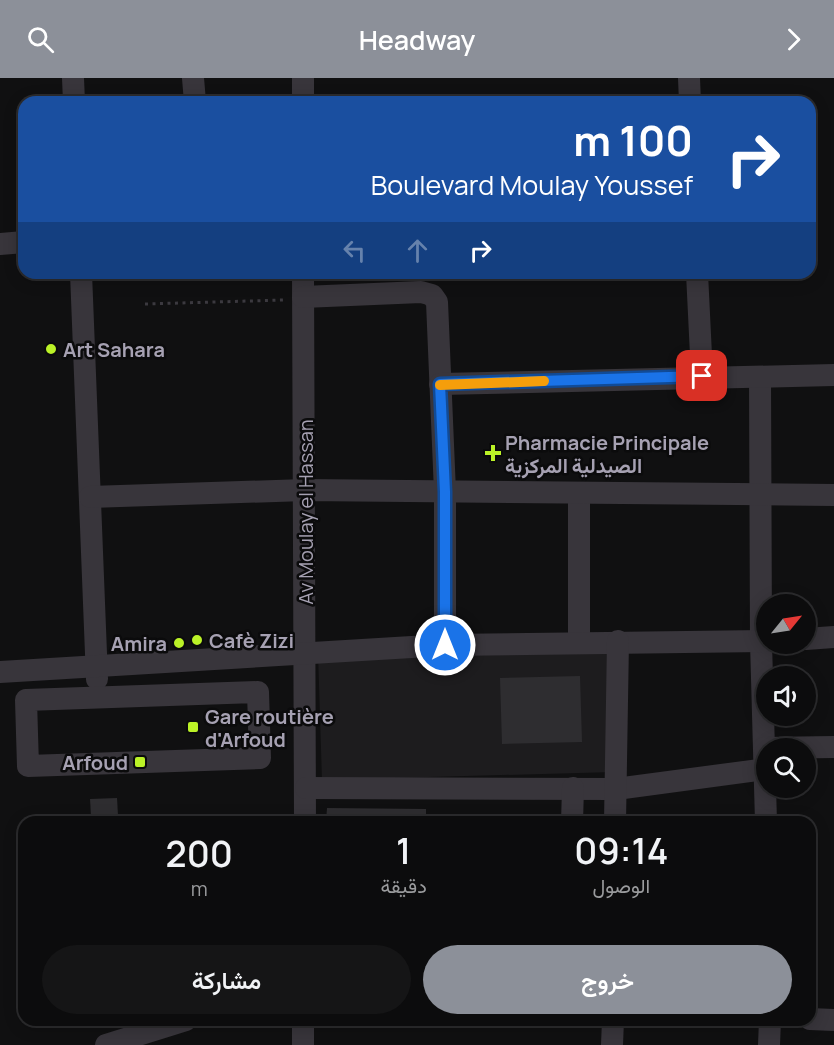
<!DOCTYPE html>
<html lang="ar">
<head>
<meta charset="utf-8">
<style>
	body { margin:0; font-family:Manrope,Vazirmatn,sans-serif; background:#151516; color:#f1f3f6; direction:rtl; height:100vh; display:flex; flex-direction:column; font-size:22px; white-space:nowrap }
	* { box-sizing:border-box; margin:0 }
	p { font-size:20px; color:#9a9b9d }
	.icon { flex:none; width:33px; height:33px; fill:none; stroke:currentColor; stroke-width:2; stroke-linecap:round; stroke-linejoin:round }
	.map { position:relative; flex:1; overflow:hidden; direction:ltr }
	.drawer { position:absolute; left:18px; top:738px; width:798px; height:210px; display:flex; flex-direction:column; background:#0c0c0d; border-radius:18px; box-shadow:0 3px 15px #0003,0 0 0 2px #2c2c2e; direction:rtl }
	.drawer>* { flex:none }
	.banner { position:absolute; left:18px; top:18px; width:798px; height:183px; border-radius:18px; box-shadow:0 3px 15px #0003,0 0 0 2px #2c2c2e; direction:rtl; background:#1a4fa0; color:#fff; overflow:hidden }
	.needle { width:39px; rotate:60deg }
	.fabs { position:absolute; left:756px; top:516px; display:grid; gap:12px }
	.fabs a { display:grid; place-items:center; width:60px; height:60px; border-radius:50%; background:#0c0c0d; box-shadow:0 3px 15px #0003,0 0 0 2px #2c2c2e; font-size:30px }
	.pin { position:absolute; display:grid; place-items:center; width:51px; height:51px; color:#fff; margin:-26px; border-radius:12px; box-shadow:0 3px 9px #0006 }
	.me { position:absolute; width:66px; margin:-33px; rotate:0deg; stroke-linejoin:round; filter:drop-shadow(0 0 4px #0008) }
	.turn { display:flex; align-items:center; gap:21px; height:126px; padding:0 24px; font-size:27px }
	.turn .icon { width:78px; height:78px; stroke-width:2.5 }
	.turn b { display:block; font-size:42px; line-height:51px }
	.lanes { display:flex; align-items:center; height:57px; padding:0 24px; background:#0003; justify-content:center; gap:30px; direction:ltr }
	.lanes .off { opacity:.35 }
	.eta { display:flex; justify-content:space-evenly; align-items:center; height:102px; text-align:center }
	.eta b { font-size:36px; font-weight:600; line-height:42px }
	.cta { display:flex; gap:12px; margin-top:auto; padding:12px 24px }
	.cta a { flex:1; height:69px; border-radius:36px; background:#8c9099; color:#fff; font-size:24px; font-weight:600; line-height:69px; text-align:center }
	.cta a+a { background:#151516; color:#f1f3f6 }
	header { display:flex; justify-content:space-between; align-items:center; height:78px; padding:0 24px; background:#8c9099; color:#fff; font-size:27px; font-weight:600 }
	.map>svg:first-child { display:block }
</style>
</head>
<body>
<header><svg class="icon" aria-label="forward" viewBox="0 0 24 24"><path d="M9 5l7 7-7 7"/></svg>Headway<svg class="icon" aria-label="search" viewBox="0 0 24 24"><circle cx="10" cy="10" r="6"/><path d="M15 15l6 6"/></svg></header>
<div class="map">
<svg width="834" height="967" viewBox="0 0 834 967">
	<rect width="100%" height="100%" fill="#101011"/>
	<polygon fill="#1d1c1e" points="610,567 614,694 322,702 318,575"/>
	<g fill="#2e2d30">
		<polygon points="580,598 582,664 502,666 500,600"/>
		<polygon points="117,720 118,737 91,738 90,721"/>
		<polygon points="327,730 426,731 426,744 326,744"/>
	</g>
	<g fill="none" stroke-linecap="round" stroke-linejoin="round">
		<polyline stroke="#3b393f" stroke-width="3" stroke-dasharray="3 4.5" stroke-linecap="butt" points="145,226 284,222"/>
		<g stroke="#38353b" stroke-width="22">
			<polyline points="73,0 74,24"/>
			<polyline points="193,0 195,24"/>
			<polyline points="303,0 303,24"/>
			<polyline points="689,0 690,24"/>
			<polyline points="0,166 24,164"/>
			<polyline points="81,195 97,601"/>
			<polyline points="303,195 305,744"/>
			<polyline points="697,195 702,298"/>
			<polyline points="303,219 421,214 432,217 437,224 445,414 445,567"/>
			<polyline points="760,299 761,564 766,744"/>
			<polyline points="440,306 834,297"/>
			<polyline points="579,416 579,565"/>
			<polyline points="90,419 305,412 834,417"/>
			<polyline points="806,561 834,559"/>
			<polyline points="0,594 445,567 766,563"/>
			<polygon points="258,614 260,680 28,688 26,622"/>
			<polyline points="764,670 834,669"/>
			<polyline points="306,710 616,711 766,691"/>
			<polyline points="572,744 573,710"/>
			<polyline points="615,744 618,563"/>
			<polyline points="810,941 834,942"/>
			<polyline points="106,967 186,942"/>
			<polyline points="303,967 303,942"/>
			<polyline points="612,967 613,942"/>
			<polyline points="769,967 770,942"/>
		</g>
	</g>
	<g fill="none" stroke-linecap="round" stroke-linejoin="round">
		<defs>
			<polyline id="route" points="445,567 445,414 440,306 702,298"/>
		</defs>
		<use href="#route" stroke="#114b97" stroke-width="15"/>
		<use href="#route" stroke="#1a73e8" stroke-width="10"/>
		<polyline stroke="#f59e0b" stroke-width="10" points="440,307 544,303"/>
	</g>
	<g fill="#bbf227" stroke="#0b0b0c" stroke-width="2">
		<circle cx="51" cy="271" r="6"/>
		<path d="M490 366h6v6h6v6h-6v6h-6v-6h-6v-6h6z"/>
		<circle cx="197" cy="562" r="6"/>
		<circle cx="179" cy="565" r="6"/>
		<rect x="187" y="643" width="12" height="12" rx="3"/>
		<rect x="134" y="678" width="12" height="12" rx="3"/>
	</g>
	<g text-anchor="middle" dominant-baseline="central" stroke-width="5" stroke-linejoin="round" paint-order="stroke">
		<g font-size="20" font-weight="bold" fill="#a6a1b2" stroke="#0b0b0c" text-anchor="start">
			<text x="63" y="271">Art Sahara</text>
			<text x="505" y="364">Pharmacie Principale<tspan x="505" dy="23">الصيدلية المركزية</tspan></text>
			<text x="209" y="562">Cafè Zizi</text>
			<text x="167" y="565" text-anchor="end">Amira</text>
			<text x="205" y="638">Gare routière<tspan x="205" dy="23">d'Arfoud</tspan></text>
			<text x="128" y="684" text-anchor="end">Arfoud</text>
		</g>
		<g font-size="20" fill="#a6a1b2" stroke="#0b0b0c">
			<text transform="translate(305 434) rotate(-90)">Av Moulay el Hassan</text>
		</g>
	</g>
</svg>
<div class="fabs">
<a><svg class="needle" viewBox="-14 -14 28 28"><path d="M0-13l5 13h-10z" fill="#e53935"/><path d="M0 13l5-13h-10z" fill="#9a9b9d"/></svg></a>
<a><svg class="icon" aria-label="sound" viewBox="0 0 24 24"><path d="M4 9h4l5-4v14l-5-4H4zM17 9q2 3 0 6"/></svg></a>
<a><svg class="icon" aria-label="search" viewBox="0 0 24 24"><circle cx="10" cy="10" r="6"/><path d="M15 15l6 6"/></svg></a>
</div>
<div class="pin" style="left:702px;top:298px;background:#d93025"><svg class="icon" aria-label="arrive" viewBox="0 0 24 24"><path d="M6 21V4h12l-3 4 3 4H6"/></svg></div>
<svg class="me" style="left:445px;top:567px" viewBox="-20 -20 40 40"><circle r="17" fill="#1a73e8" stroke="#fff" stroke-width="3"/><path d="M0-11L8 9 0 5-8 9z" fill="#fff"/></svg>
<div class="banner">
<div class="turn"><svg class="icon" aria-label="right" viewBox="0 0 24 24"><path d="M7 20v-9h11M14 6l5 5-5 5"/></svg><div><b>100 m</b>Boulevard Moulay Youssef</div></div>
<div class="lanes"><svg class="icon off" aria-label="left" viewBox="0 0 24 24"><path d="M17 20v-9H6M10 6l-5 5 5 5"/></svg><svg class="icon off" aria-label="ahead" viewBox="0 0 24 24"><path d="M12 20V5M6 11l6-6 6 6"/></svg><svg class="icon" aria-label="right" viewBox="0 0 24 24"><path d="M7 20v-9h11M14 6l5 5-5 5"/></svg></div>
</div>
<section class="drawer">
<div class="eta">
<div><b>09:14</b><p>الوصول</p></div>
<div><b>1</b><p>دقيقة</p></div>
<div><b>200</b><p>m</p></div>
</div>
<div class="cta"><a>خروج</a><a>مشاركة</a></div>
</section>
</div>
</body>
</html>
